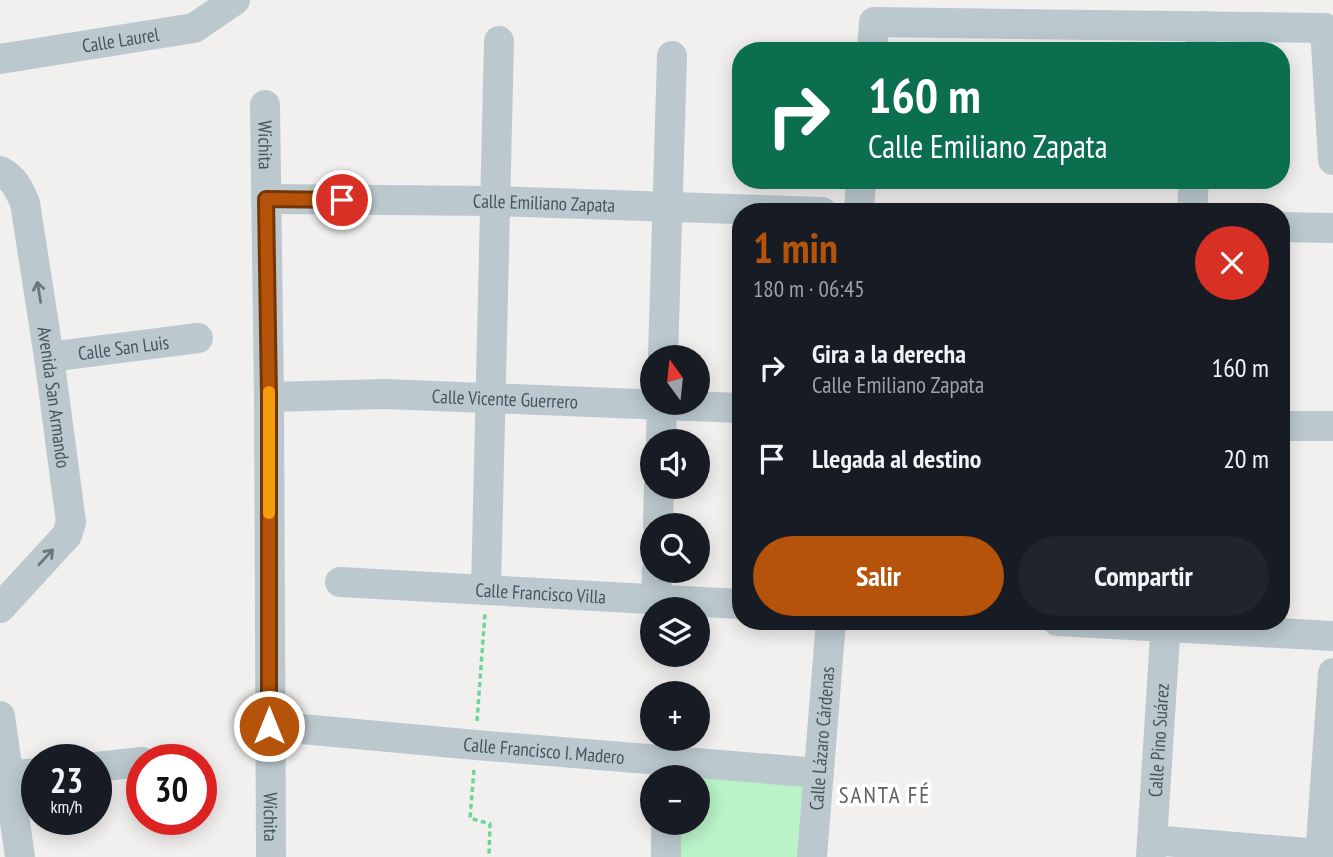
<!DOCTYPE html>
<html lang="es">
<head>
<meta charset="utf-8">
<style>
	body { margin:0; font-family:"PT Sans Narrow",sans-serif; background:#20242c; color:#f1f3f6; height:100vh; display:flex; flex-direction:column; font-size:26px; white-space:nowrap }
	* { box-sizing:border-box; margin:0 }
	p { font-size:23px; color:#9ea1a6 }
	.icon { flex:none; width:38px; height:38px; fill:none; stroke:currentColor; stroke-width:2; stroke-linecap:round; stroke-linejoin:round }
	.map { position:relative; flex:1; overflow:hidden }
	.sheet { position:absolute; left:732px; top:203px; width:558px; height:427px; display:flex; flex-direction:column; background:#171b24; border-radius:28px; box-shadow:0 4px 18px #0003 }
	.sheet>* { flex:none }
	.banner { position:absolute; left:732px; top:42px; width:558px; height:147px; border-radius:28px; box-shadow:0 4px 18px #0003; background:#0b6e4f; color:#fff; overflow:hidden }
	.needle { width:46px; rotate:345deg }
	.buttons { position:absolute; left:640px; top:345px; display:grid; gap:14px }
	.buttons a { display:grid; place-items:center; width:70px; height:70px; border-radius:50%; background:#171b24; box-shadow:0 4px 18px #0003; font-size:35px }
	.speed { position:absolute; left:21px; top:744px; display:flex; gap:14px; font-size:35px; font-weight:700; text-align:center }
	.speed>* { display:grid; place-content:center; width:91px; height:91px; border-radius:50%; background:#171b24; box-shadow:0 4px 18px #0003; line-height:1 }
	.speed small { font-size:18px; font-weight:400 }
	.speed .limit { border:10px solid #d22; background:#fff; color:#111 }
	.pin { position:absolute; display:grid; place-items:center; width:60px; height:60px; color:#fff; margin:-30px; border:4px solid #fff; border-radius:50%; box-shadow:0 2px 7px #0007 }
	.me { position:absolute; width:77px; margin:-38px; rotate:0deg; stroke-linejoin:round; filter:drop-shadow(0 0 5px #0008) }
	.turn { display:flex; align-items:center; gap:24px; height:147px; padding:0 21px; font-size:32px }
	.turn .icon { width:91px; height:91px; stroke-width:2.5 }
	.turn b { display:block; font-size:49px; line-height:60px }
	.round { display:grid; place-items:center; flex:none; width:74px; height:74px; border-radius:37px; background:#20242c }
	.summary { display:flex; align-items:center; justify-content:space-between; height:119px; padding:0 21px }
	h1 { font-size:42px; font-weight:700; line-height:52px; color:#b45309 }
	.cta { display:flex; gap:14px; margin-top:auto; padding:14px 21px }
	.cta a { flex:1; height:80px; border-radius:42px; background:#b45309; color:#fff; font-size:28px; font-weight:700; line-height:80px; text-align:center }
	.cta a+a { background:#20242c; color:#f1f3f6 }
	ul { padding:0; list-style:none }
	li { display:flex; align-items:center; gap:21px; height:91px; padding:0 21px }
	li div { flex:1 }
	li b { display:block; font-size:26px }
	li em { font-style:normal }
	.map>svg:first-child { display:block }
</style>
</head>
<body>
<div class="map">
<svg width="1333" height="857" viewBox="0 0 1333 857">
	<rect width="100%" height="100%" fill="#f2efef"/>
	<polygon fill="#b9f3c7" points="669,762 816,776 810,857 668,857 668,823 698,822 698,777 669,777"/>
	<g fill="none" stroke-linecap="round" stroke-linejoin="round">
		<g stroke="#6ed593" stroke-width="3.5" stroke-dasharray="5 3.5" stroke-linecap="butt">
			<polyline points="477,721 485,613"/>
			<polyline points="474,770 470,818 490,824 489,857"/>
		</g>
		<g stroke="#bbc9cf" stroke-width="30">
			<polyline points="872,51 874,22 1325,28 1333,160"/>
			<polyline points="1201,51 1202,26"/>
			<path id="s1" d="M0,59L194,28L235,0"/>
			<path id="s2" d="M265,105L269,397L271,857"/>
			<path id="s3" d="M0,171C14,178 19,189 25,203L49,357L71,522L67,535L0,608"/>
			<path id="s4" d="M266,199L495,201L822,212"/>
			<polyline points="859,212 861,180"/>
			<polyline points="1192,212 1194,180"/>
			<polyline points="1281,227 1333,228"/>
			<path id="s5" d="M49,357L198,338"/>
			<polyline points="663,357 672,56"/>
			<path id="s6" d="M269,397L385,394L740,408"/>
			<polyline points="1281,426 1333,426"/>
			<polyline points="661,441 662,402"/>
			<polyline points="658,525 659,486"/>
			<path id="s7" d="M340,582L740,604"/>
			<polyline points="486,590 499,41"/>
			<polyline points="656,600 657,570"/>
			<polyline points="1057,621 1333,636"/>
			<polyline points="0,716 20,857"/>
			<path id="s8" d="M269,726L476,745L819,773"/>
			<polyline points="165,760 174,759"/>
			<polyline points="96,767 142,762"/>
			<polyline points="9,776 37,773"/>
			<polyline points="1152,840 1320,854"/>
			<polyline points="666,857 666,822"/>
			<path id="s9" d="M812,857L831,621"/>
			<path id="s10" d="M1151,857L1166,621"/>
			<polyline points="1320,857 1333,673"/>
		</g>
	</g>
	<defs><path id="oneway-shaft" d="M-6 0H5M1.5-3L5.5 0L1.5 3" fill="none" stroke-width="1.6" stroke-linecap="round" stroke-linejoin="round" transform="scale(1.75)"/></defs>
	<g stroke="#687880">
		<use href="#oneway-shaft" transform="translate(39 292) rotate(-99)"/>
		<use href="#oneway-shaft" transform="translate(46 557) rotate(-47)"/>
	</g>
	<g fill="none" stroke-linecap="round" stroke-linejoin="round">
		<defs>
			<polyline id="route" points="269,726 269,397 266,199 342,200"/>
		</defs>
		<use href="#route" stroke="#753606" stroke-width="18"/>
		<use href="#route" stroke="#b45309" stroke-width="12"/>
		<polyline stroke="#f59e0b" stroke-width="12" points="269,392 269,513"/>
	</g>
	<g text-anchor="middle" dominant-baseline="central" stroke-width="7" stroke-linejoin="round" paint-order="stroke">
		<g font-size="19" fill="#45565e" stroke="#fff">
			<text stroke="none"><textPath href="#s1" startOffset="122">Calle Laurel</textPath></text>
			<text stroke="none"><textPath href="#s2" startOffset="40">Wichita</textPath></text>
			<text stroke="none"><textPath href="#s4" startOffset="278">Calle Emiliano Zapata</textPath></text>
			<text stroke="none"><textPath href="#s5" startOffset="75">Calle San Luis</textPath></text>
			<text stroke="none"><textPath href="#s3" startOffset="238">Avenida San Armando</textPath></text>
			<text stroke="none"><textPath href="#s6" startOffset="236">Calle Vicente Guerrero</textPath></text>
			<text stroke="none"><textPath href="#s7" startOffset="201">Calle Francisco Villa</textPath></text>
			<text stroke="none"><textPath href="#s9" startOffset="119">Calle Lázaro Cárdenas</textPath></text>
			<text stroke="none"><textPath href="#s10" startOffset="117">Calle Pino Suárez</textPath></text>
			<text stroke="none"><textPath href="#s8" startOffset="276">Calle Francisco I. Madero</textPath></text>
			<text stroke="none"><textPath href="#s2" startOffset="712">Wichita</textPath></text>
		</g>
		<g font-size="23" letter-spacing="2" fill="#5b6165" stroke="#fff">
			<text x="885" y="794">SANTA FÉ</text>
		</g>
	</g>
</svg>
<div class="buttons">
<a><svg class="needle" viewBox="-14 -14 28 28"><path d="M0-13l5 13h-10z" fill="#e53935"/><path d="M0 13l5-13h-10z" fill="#9ea1a6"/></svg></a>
<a><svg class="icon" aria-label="sound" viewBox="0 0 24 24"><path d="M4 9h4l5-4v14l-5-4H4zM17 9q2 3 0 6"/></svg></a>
<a><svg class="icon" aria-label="search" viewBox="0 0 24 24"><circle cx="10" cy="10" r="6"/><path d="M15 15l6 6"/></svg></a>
<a><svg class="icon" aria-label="layers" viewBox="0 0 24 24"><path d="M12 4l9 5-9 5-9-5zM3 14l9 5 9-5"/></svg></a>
<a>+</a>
<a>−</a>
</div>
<div class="speed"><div>23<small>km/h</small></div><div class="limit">30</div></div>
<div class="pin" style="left:342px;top:200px;background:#d93025"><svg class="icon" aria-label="arrive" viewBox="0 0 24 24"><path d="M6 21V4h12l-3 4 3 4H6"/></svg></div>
<svg class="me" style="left:269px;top:726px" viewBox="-20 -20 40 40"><circle r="17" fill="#b45309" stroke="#fff" stroke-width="3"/><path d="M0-11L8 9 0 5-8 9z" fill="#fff"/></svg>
<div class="banner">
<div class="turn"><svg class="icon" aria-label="right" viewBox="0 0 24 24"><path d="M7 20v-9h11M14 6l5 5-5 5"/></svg><div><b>160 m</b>Calle Emiliano Zapata</div></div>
</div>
<section class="sheet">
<div class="summary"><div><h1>1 min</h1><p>180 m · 06:45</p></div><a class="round" style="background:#d93025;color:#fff"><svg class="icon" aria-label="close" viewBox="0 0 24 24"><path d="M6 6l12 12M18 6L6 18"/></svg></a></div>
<ul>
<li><svg class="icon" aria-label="right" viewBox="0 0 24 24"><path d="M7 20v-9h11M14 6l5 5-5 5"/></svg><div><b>Gira a la derecha</b><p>Calle Emiliano Zapata</p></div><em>160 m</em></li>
<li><svg class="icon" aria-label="arrive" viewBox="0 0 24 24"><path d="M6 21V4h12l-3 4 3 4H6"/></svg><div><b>Llegada al destino</b></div><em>20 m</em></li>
</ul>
<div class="cta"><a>Salir</a><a>Compartir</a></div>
</section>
</div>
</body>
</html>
